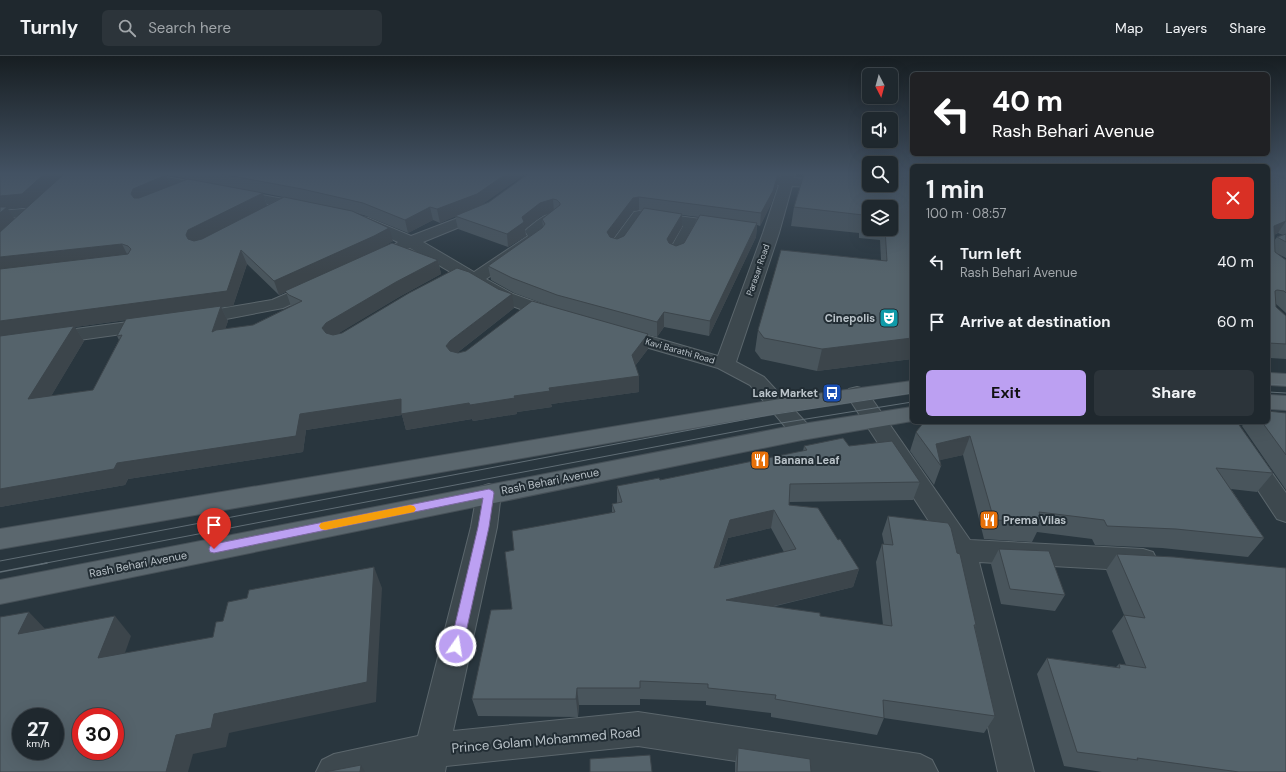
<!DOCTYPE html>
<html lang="en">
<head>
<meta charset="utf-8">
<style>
	body { margin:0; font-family:"DM Sans",sans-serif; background:#2c343a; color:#f1f3f6; height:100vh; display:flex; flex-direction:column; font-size:15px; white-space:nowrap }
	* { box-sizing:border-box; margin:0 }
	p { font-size:13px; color:#a1a6aa }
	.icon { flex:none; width:22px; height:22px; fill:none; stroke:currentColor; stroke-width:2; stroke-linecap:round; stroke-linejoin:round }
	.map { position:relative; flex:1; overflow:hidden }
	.details { position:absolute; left:910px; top:108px; width:360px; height:260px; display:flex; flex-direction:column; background:#1f282e; border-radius:6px; box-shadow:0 4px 16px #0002,0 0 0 1px #3c444a }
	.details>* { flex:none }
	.guide { position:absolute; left:910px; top:16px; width:360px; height:84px; border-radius:6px; box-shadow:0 4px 16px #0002,0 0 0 1px #3c444a; background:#202124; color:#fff; overflow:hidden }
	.needle { width:26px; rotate:174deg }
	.controls { position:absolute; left:862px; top:12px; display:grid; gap:8px }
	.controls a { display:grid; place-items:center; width:36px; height:36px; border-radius:6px; background:#1f282e; box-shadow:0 4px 16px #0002,0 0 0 1px #3c444a; font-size:20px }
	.speed { position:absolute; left:12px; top:652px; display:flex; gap:8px; font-size:20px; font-weight:700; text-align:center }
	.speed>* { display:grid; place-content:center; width:52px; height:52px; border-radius:50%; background:#1f282e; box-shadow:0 4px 16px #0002,0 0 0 1px #3c444a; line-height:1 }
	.speed small { font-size:10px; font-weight:400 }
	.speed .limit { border:6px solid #d22; background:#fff; color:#111 }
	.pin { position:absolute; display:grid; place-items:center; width:34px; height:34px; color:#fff; margin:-41px -17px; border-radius:50% 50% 50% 0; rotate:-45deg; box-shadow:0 0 4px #0007 }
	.pin .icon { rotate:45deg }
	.me { position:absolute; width:44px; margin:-22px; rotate:13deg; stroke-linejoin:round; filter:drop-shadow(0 0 3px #0008) }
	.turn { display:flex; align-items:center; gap:14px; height:84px; padding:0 16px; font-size:18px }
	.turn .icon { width:52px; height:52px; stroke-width:2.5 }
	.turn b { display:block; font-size:28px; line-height:34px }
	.round { display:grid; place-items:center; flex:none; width:42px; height:42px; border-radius:6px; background:#2c343a }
	.headline { display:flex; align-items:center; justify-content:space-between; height:68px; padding:0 16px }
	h1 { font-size:24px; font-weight:700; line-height:30px }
	.action { display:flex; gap:8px; margin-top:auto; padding:8px 16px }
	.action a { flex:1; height:46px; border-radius:6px; background:#bca0f2; color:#111; font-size:16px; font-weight:700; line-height:46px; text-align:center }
	.action a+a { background:#2c343a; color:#f1f3f6 }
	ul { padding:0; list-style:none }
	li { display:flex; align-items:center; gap:12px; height:60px; padding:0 16px }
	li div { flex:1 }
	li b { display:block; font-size:15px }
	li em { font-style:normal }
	header { display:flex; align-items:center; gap:24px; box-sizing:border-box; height:56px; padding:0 20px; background:#1f282e; border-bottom:1px solid #3c444a }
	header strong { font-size:19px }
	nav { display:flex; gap:22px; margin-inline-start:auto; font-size:14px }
	.search { width:280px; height:36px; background:#2c343a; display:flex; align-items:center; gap:10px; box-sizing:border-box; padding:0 14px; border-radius:6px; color:#a1a6aa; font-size:15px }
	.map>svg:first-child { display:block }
</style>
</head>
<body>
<header>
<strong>Turnly</strong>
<div class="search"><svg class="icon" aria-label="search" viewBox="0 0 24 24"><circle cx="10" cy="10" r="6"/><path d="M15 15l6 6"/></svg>Search here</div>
<nav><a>Map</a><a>Layers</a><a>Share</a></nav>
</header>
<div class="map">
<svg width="1286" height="716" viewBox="0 0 1286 716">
	<rect width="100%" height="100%" fill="#29363e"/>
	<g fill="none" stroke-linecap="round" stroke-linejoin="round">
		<defs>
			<g id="minor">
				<polygon points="123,118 151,118 305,147 310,148 312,151 310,154 305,155 129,122 124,121"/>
				<polygon points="694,118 745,118 781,121 781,118 795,118 794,122 831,124 836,125 838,128 836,131 831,132 792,130 779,177 736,306 764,321 810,371 813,376 810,381 802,384 794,381 750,329 718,312 611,281 608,277 611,273 618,271 718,300 763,177 779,129 700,122 695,121"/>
				<polygon points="34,152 39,153 41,156 39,159 0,163 0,155"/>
				<path d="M484,152L489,153L491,156L489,159L423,186L474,216L528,180L525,175L528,172C537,165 547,155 558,158L560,161L541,176L545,181L542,184L486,223L513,238L560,255L563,259L560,263L554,265L548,263L501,246L410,192L401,195L395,193L393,190L398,186L358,168L356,165L358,162L363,161L368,162L411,180Z"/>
				<polygon points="639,155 724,166 729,168 732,171 729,174 724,176 697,172 682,200 676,202 670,200 668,197 683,170 643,164 623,193 617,195 611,193 609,190 611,187 634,156"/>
				<polygon points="316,225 322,226 325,230 322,234 283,252 195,269 188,267 186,263 188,259 195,257 272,244"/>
				<polygon points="151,263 158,265 160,269 158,273 0,295 0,283"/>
				<polygon points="857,331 865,333 970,484 1143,493 1153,496 1157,504 1153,512 1143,515 979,506 1034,716 998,716 949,496 846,338 849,333"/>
				<polygon points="1213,366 1236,366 1286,437 1286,466 1277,463"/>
				<polygon points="489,428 498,431 501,437 497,471 453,675 638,656 920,698 932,704 938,716 807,716 638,690 446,710 445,716 316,716 322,704 334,698 418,680 471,471 477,437 480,431"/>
			</g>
			<g id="major">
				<polygon points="1268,317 1286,318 1286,330 1268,329"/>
				<polygon points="912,325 912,337 780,357 0,493 0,473 780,343"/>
				<polygon points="1268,339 1286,340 1286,354 1268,353"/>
				<polygon points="912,351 912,365 802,384 0,548 0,524 802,368"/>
			</g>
		</defs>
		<use href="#minor" stroke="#5b666c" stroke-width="2"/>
		<use href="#major" stroke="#475158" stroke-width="2"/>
		<use href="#minor" fill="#3d484e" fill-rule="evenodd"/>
		<use href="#major" fill="#5b676e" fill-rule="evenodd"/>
		<g stroke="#606d75" stroke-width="1">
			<polyline points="1268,328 1286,329"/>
			<polyline points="1268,336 1286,337"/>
			<polyline points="0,505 769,359 912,337"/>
			<polyline points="41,508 775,368 912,346"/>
		</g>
		<polyline stroke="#606d75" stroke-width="1.5" points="0,516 47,507"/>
	</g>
	<g fill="#49555c" fill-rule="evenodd">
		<path d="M0,118H525L481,149L489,146L528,118H780V119H778L777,130L771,148L760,170L757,169L756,181L709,280L664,271L657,281L648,279V293L635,310L639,336L551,348L552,351L517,356V358L473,365L472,363L406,374L402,359L306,374L303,396L128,423L125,429L0,451ZM167,119L187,123L171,130ZM263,137L283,141L267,149ZM28,151L14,163L8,153ZM639,154H643L624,180L617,183L613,182L633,155ZM356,157L366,160L408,177L433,164L440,167L455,160L458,173L508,191L526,180L525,173L541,160L549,158L542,163L543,171L488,210L491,224L514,237L547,249L466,295L458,297H457L514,252L337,278L399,241L441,218L438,204L382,191L393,185ZM682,159L698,161L684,187L676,190L672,188L682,171ZM247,208L279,239L286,236L291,250L253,269L225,273L228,265L221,251L233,250ZM126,264L117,280L119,284L93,334L51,340L84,285L75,271Z"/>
		<path d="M891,118H912V303L817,315L761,303L755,295L758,274L881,204L880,184L859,182V177L791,170L794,151ZM869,151H891V173H869Z"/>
		<path d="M1268,118H1286V202L1276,197L1286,204V257L1276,248V251L1286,260V303L1268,302ZM1278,177L1283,179L1277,181L1274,185V179Z"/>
		<polygon points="1286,357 1286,434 1242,370 1245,366 1268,366"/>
		<polygon points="924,366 1273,417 1257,436 1231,433 1264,482 1248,501 1162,492 1095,489 1092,483 1037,476 1032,486 984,483 963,399 939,404 941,410 934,429 910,395 916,376"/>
		<path d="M804,390H849L920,426L913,444L789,446V449L838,484L859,513L853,531L772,551L820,560L883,569L876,506L882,488H884L882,478L888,460L957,497L976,569L975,571L995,660L984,677L884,662L877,679L771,661V657L706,649V645L640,643V649H579L578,661L478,660L472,643L512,553L514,494L612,457V448L617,447V430L660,424L803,395ZM771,472L784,496L719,510L728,482Z"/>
		<polygon points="999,493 1065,539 1055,555 1001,548 991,508"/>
		<polygon points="1117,498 1286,716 1102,716 1064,710 1037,618 1047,602 1116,611 1119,608 1126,609 1112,575 1124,559 1106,514"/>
		<polygon points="738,692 811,716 735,716 735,707"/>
	</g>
	<g fill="#3c454b">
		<polygon points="44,118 65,118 29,151 8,153 15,164 0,177 0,140"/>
		<polygon points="506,118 525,118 479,151 440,167 437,153"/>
		<polygon points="779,118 777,130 771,148 760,170 761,157"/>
		<polygon points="166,119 172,132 137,151 131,138 133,133"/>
		<polygon points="263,137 267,150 192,193 186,179 188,174"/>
		<polygon points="639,141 639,154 633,155 608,189 607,176 633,142"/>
		<polygon points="553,143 554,156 541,160 525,173 526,180 508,191 507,178 522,161 540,147"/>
		<polygon points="430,151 433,164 408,177 405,164"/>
		<polygon points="682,158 682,171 667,196 667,183"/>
		<polygon points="1286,165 1278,177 1268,181 1274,170"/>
		<polygon points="757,167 756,181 709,280 710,265"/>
		<polygon points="389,172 393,185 378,194 279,239 274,225"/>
		<polygon points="122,188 129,202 0,216 0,201"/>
		<polygon points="241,194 247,208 233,250 221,251 228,265 219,292 212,276 221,251 75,271 84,285 40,359 28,343 0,281 0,265"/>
		<polygon points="438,204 441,218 399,241 331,282 328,287 322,272 326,267 396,226"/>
		<polygon points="512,238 514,252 453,300 446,290 450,285"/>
		<polygon points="664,256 664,271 657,281 657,266"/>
		<polygon points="648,278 648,293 632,314 632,299"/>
		<polygon points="912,282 912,303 817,315 822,293"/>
		<polygon points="639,320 639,336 551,348 552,351 517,356 517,358 473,365 472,363 406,374 402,359 306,374 303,396 128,423 125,429 0,451 0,433 117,407 300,358 401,343 514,340 549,332"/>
		<polygon points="970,380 963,399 937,405 936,388"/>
		<polygon points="774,454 771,472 728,482 712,530 714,512 730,464"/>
		<polygon points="374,511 382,532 376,646 229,677 226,691 193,698 188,716 166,716 176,679 214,658"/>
		<polygon points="859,513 853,531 724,562 726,544"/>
		<polygon points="29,556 48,576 18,578"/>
		<polygon points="115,560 131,580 116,622 98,602"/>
		<polygon points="577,632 579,649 578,661 576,643"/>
		<polygon points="361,709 365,716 360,716"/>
	</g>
	<g fill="#55636b" stroke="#3c454b" fill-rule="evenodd">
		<polygon points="0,118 44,118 22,138 0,140"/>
		<polygon points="64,118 161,118 166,119 133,133 131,138 134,142 139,142 188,123 263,137 188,174 186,179 188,183 194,185 202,183 284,141 352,155 389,172 374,180 274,225 241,194 227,235 0,265 0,213 128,198 131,193 128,190 122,188 0,201 0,176"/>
		<polygon points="221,118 506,118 477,138 437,153 430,151 405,164 363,147 302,133"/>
		<polygon points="528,118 778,118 773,135 761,157 639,141 633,142 607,176 610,181 617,183 624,180 644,152 682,158 667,183 669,187 676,190 684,187 700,159 757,167 710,265 664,256 657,266 557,239 512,222 488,210 542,172 545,168 542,163 560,149 560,147 557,144 553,143 540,147 522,161 524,166 507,178 455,160 489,146"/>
		<polygon points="804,118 869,118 869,129 891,129 891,118 912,119 912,282 822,293 764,282 758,274 781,194 887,205 885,173 891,173 891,151 869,151 869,164 863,163 863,159 794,151"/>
		<polygon points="1268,118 1273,118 1286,123 1286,165 1274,170 1275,196 1286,204 1286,237 1284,235 1277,234 1275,235 1276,251 1286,260 1286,288 1268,287"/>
		<polygon points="0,151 7,151 0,157"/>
		<polygon points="1286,178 1286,186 1277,181"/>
		<polygon points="392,187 438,204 396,226 326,267 322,272 326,277 333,279 342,277 409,237 457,212 469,216 498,233 512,238 450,285 446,290 450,295 458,297 466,295 532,245 648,278 632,299 639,320 549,332 550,335 514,340 515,342 470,349 469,347 401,358 401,343 300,358 296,380 117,407 114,413 0,433 0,280 74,270 28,343 93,334 122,279 117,280 126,263 221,250 212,276 216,274 253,269 302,245 289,239 285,235"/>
		<polygon points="1268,355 1286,357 1286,399 1262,366 1268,366"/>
		<polygon points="924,366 1237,366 1273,417 1216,412 1264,482 1176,473 1107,470 1104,464 1039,456 1042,466 994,464 970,380 936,388 941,410 916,376"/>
		<path d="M843,382L849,390L892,385L920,426L790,428L789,449L818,452L838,484L840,483L859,513L726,544L820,557V560L892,570L882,488L893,489L888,460L948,467L951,472L957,497L960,498L976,569H974L995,660L883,644L884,662L775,643L776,639L708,632V628L640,625V632H577L576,643H472L491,554L512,553L505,496L514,494L512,475L615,456L612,448L622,446L617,430L659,422L660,424L807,394L804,390ZM774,454L796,493L714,512L730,464Z"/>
		<polygon points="999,493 1049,495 1065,539 1010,533"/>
		<polygon points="1117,498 1174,501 1286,512 1286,716 1239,716 1137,702 1138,704 1077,696 1047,602 1120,612 1119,608 1146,612 1124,559 1145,562"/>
		<path d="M374,511L367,626L214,658L211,672L176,679L166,716H0V561L29,556L18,578L115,560L98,602L213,581L216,566L223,565L228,546L247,542L249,534ZM21,661H55V695H21ZM81,661H115V695H81Z"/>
		<polygon points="738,692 810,703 811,716 737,716"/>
		<polygon points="650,699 652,716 590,716 590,703"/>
		<polygon points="361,709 360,716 325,716"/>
	</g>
	<linearGradient id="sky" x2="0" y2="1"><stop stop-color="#171e22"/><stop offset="0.54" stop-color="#435263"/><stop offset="1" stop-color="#435263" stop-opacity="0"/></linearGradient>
	<rect width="1286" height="218" fill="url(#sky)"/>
	<polygon fill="#bca0f2" stroke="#7a689d" points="489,433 493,435 494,437 489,471 463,590 461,594 456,595 452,594 450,590 478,471 483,442 214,497 210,496 209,493 210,490 214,488"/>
	<polygon fill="#f59e0b" points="410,449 414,450 416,453 414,456 325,474 321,473 319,470 321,467 325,466"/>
	<defs>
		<symbol id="theatre-square" viewBox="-11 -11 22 22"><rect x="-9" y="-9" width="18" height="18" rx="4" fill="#0f9aa8" stroke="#222d34"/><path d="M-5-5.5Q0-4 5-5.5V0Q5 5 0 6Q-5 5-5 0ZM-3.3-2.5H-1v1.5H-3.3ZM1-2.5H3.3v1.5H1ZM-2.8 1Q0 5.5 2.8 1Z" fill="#fff"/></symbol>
		<symbol id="bus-square" viewBox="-11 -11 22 22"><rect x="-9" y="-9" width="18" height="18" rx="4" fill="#1a4fb4" stroke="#222d34"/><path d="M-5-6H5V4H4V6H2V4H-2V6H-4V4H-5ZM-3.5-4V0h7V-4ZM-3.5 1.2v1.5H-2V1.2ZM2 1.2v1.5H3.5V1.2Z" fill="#fff"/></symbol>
		<symbol id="restaurant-square" viewBox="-11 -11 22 22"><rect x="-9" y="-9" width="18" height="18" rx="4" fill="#e8710a" stroke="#222d34"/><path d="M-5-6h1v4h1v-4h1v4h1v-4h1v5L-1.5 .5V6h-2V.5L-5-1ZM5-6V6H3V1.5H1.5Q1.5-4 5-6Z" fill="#fff"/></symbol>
	</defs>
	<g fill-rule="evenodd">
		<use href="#theatre-square" x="878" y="251" width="22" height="22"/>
		<use href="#bus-square" x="821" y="326" width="22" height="22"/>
		<use href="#restaurant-square" x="749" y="393" width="22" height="22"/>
		<use href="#restaurant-square" x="978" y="453" width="22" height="22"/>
	</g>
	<g text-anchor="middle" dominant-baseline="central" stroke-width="4" stroke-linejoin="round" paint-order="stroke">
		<g font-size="9" fill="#bac3c9" stroke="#222d34">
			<text transform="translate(758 214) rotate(-71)">Parasar Road</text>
			<text transform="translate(680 295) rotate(16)">Kavi Barathi Road</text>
		</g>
		<g font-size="11" font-weight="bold" fill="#bac3c9" stroke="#222d34" text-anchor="end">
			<text x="875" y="262">Cinepolis</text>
			<text x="818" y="337">Lake Market</text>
			<text x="774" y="404" text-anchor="start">Banana Leaf</text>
			<text x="1003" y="464" text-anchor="start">Prema Vilas</text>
		</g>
		<g font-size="11" fill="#bac3c9" stroke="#222d34">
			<text transform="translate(550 425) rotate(-11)">Rash Behari Avenue</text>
			<text transform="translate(138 508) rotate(-11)">Rash Behari Avenue</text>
		</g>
		<g font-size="13" fill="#bac3c9" stroke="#222d34">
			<text transform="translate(546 684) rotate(-5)">Prince Golam Mohammed Road</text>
		</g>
	</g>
</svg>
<div class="controls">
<a><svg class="needle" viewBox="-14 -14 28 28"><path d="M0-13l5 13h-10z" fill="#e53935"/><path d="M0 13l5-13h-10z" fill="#a1a6aa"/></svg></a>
<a><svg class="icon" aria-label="sound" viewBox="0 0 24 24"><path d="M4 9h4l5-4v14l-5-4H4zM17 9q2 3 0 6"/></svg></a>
<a><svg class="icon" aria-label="search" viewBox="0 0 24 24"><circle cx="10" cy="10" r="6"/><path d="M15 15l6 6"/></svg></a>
<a><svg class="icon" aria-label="layers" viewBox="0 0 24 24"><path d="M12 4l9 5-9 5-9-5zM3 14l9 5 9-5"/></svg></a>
</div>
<div class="speed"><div>27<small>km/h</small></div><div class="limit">30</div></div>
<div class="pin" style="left:214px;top:493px;background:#d93025"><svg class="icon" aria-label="arrive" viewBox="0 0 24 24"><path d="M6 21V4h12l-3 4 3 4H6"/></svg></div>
<svg class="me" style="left:456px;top:590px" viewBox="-20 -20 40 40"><circle r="17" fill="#bca0f2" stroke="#fff" stroke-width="3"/><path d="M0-11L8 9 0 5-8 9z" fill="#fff"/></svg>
<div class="guide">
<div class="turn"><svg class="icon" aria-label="left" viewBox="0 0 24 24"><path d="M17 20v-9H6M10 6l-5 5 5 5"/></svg><div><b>40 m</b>Rash Behari Avenue</div></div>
</div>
<section class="details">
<div class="headline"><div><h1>1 min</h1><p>100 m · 08:57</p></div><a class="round" style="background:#d93025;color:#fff"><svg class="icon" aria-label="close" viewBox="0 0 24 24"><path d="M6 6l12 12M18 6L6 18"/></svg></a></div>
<ul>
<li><svg class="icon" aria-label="left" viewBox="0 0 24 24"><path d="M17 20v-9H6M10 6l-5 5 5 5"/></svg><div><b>Turn left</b><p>Rash Behari Avenue</p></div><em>40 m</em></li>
<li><svg class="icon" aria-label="arrive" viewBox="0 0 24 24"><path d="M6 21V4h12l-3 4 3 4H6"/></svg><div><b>Arrive at destination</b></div><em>60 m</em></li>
</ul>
<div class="action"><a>Exit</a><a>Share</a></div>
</section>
</div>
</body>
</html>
